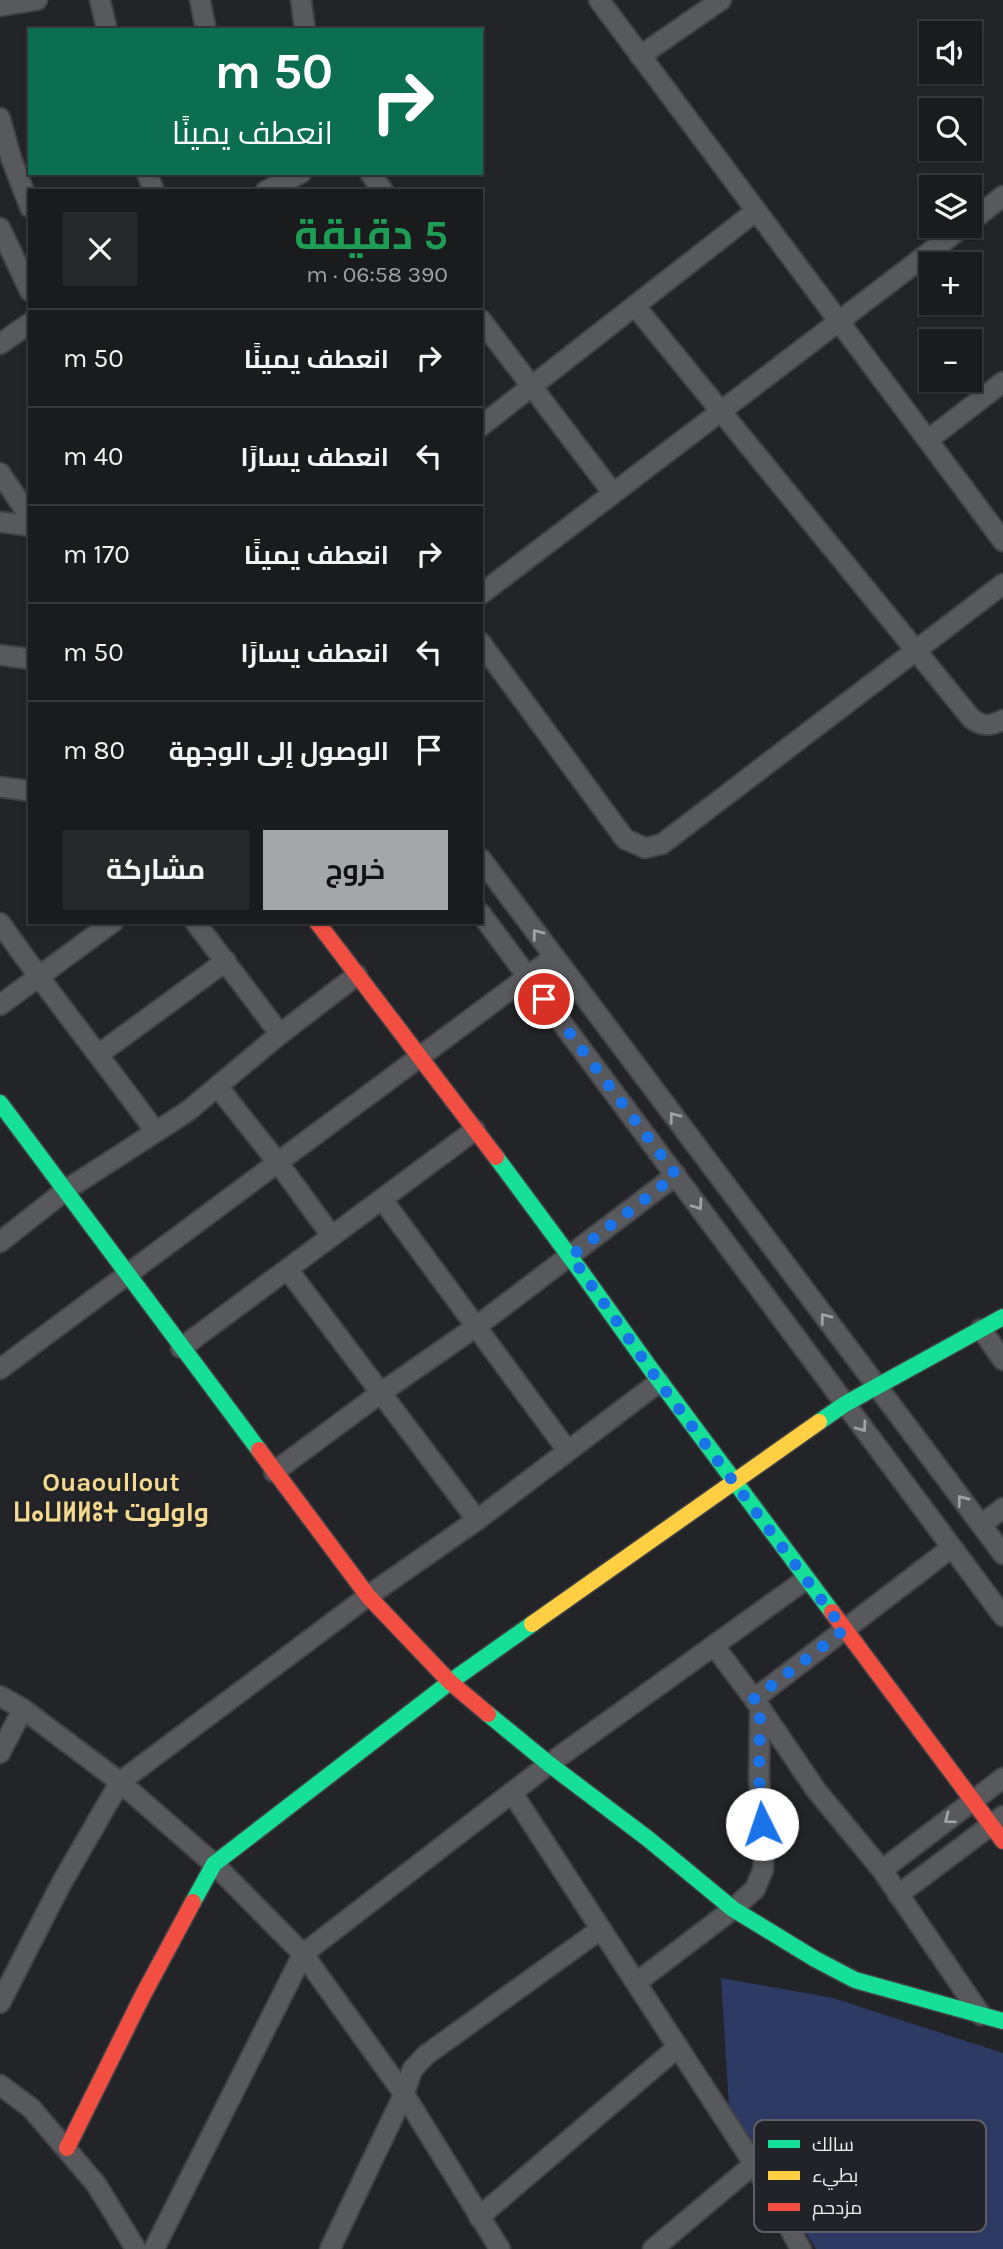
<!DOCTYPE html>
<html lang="ar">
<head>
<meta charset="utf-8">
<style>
	body { margin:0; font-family:Karla,Cairo,"Noto Sans Tifinagh",sans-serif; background:#27282a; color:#f1f3f6; direction:rtl; height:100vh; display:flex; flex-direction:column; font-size:26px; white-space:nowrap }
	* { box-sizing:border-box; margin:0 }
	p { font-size:23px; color:#9fa1a4 }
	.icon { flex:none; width:38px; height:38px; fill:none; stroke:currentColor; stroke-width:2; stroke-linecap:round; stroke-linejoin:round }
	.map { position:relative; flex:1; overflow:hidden; direction:ltr }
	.side { position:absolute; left:28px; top:189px; width:455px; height:735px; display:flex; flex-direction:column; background:#1a1b1d; border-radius:0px; box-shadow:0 2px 5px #0004,0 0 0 2px #38393b; direction:rtl }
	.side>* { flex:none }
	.top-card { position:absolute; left:28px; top:28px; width:455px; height:147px; border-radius:0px; box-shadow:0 2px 5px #0004,0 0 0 2px #38393b; direction:rtl; background:#0b6e4f; color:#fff; overflow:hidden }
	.fabs { position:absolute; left:919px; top:21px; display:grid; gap:14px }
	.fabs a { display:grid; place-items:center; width:63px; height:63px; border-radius:0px; background:#1a1b1d; box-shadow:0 2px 5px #0004,0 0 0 2px #38393b; font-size:35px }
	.pin { position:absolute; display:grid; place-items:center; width:60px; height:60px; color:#fff; margin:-30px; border:4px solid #fff; border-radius:50%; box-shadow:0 2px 7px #0007 }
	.me { position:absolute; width:77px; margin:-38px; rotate:356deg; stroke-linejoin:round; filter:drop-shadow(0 0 5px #0008) }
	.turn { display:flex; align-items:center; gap:24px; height:147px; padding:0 35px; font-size:32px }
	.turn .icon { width:91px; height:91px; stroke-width:2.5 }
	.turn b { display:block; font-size:49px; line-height:60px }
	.round { display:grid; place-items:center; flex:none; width:74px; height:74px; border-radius:0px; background:#27282a }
	.head { display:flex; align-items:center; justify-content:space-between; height:119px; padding:0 35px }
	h1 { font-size:42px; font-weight:700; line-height:52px; color:#1e9e55 }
	.primary-button { display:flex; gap:14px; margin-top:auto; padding:14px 35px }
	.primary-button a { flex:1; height:80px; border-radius:0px; background:#a5a6aa; color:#111; font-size:28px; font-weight:700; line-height:80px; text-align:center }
	.primary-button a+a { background:#27282a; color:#f1f3f6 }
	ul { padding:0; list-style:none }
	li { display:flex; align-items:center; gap:21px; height:98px; padding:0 35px; border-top:2px solid #38393b }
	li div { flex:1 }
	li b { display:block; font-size:26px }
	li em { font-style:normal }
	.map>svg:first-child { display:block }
</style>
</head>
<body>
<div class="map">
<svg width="1003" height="2249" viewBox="0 0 1003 2249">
	<rect width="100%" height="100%" fill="#222427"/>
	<polygon fill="#2d3a64" points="721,1978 833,1998 1003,2053 1003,2249 816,2249 729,2107"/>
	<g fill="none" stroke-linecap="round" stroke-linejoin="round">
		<defs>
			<g id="street">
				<polyline points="100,0 107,30"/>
				<polyline points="200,0 206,30"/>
				<polyline points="301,0 305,30"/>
				<polyline points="599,0 1003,541"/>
				<polyline points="0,6 37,0"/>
				<polyline points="640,56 721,0"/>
				<polyline points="0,118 11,158 30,207"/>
				<polyline points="147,173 154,191"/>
				<polyline points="370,173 383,191"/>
				<polyline points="266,191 301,173"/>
				<polyline points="970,222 1003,196"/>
				<polyline points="0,228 30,291"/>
				<path d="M635,306L971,718C982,727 991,726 1003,720"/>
				<polyline points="481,320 613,493"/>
				<polyline points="0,344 30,323"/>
				<polyline points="481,426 756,211"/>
				<polyline points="928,440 1003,382"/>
				<polyline points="0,473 30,517"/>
				<polyline points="0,522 30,526"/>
				<polyline points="481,594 964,226"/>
				<polyline points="481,643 625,839 645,848 662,844 1003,584"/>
				<polyline points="0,655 30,659"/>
				<polyline points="0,787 30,791"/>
				<polyline points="481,859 1003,1554"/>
				<polyline points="481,914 1003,1616"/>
				<polyline points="195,922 280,1034"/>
				<path d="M0,923C50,994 104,1061 155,1131"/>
				<polyline points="0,1005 113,922"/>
				<polyline points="99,1054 226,961"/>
				<polyline points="218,1087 279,1164 331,1235"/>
				<polyline points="382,1199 567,1450"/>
				<polyline points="0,1242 66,1190 188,1111 280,1034 357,975"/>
				<polyline points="288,1270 477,1520"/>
				<polyline points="981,1329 1003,1360"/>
				<polyline points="181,1348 475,1130"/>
				<polyline points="0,1369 554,957"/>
				<polyline points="274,1472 382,1392 477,1326 676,1175"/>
				<polyline points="981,1525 1003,1508"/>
				<polyline points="715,1647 754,1699 816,1790 882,1870 981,2015"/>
				<polyline points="0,1696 23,1709 120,1782 214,1864 303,1954 404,2094 500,2249"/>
				<polyline points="754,1699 951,1548"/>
				<polyline points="0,1753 23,1709"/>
				<polyline points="513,1794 754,2164 801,2249"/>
				<polyline points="882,1870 1003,1778"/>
				<polyline points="898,1895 1003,1816"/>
				<polyline points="637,1982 733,1909 755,1889 763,1870 764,1847 759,1778 760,1707"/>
				<polyline points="0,2003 61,1884 120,1782 368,1596 477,1520 659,1382"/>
				<polyline points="0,2085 31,2108 96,2184 136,2249"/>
				<polyline points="479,2217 678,2047"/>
				<polyline points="154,2249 303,1954 549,1764 805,1580"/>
				<polyline points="330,2249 404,2094 412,2070 426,2055 601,1929"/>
				<polyline points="653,2249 754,2164"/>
			</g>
			<g id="fast">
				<polyline points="0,1103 259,1450"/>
				<polyline points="496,1157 582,1273 650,1368 832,1612"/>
				<polyline points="819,1422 845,1404 1003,1317"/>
				<polyline points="488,1714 549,1764 647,1838 733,1909 815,1959 855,1980 1003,2021"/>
				<polyline points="193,1902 214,1864 450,1682 532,1624"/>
			</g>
			<polyline id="slow" points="532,1624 819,1422"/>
			<g id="jam">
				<polyline points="317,922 496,1157"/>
				<polyline points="259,1450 368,1596 450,1682 488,1714"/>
				<polyline points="832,1612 1003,1841"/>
				<polyline points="67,2148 143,1995 193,1902"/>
			</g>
		</defs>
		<use href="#street" stroke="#414245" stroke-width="23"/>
		<use href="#fast" stroke="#414245" stroke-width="19"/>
		<use href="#slow" stroke="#414245" stroke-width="19"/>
		<use href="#jam" stroke="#414245" stroke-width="19"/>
		<use href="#street" stroke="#58595c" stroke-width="19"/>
		<use href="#fast" stroke="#16e098" stroke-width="16"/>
		<use href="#slow" stroke="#ffcf43" stroke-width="16"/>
		<use href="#jam" stroke="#f24e42" stroke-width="16"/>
	</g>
	<defs><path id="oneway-chevron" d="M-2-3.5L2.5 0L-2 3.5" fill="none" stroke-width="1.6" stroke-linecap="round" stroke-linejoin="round" transform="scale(1.75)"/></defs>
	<g stroke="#a2a2a6">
		<use href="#oneway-chevron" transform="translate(537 934) rotate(-127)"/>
		<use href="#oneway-chevron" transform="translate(674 1117) rotate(-127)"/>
		<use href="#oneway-chevron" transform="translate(698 1205) rotate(54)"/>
		<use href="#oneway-chevron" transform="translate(825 1318) rotate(-127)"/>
		<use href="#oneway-chevron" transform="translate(862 1427) rotate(54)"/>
		<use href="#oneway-chevron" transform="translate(962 1500) rotate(-127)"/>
		<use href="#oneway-chevron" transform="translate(949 1819) rotate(143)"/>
	</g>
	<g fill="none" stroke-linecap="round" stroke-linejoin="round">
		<polyline stroke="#1a73e8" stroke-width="12" stroke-dasharray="0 21.6" points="544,999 676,1175 571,1256 659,1382 844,1630 754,1699 760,1707 759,1778 762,1824"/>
	</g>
	<g text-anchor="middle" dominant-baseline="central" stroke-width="6" stroke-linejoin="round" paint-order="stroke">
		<g font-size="26" font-weight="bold" fill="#f5d98d" stroke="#212328">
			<text x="111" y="1482">Ouaoullout<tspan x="111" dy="30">ⵡⴰⵡⵍⵍⵓⵜ واولوت</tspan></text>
		</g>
	</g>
	<rect x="754" y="2120" width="232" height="112" rx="10" fill="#212328" stroke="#5e5f64" stroke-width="2"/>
	<rect x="768" y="2140" width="32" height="8" fill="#16e098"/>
	<rect x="768" y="2171" width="32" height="9" fill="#ffcf43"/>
	<rect x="768" y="2203" width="32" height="8" fill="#f24e42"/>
	<g font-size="19" fill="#ebecf0">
		<text x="812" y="2151">سالك</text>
		<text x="812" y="2182">بطيء</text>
		<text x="812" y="2214">مزدحم</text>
	</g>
</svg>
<div class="fabs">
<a><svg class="icon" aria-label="sound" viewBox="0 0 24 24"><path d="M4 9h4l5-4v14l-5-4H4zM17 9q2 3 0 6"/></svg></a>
<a><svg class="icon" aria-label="search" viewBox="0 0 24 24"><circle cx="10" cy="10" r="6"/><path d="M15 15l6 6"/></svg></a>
<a><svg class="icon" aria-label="layers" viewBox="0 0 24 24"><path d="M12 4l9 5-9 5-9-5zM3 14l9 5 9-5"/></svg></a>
<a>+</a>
<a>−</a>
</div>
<div class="pin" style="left:544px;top:999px;background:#d93025"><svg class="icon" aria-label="arrive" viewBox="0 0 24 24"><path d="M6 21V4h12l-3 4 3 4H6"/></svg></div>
<svg class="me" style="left:762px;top:1824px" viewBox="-20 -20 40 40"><circle r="19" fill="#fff"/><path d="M0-13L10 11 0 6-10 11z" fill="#1a73e8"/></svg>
<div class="top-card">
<div class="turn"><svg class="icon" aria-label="right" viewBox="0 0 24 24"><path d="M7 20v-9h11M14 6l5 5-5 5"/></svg><div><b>50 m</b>انعطف يمينًا</div></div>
</div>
<section class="side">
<div class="head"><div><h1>5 دقيقة</h1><p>390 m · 06:58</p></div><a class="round"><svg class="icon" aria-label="close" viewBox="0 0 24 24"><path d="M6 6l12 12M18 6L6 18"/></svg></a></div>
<ul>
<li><svg class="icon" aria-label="right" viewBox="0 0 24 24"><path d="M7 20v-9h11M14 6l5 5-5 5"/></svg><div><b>انعطف يمينًا</b></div><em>50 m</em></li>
<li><svg class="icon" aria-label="left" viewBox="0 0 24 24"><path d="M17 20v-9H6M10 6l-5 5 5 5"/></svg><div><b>انعطف يسارًا</b></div><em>40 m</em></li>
<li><svg class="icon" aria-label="right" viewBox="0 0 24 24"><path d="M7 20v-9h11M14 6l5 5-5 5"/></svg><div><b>انعطف يمينًا</b></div><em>170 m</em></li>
<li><svg class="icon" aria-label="left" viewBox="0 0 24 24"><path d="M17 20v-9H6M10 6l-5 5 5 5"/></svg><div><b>انعطف يسارًا</b></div><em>50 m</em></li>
<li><svg class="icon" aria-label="arrive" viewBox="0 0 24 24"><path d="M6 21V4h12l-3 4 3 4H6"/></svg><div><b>الوصول إلى الوجهة</b></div><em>80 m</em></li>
</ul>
<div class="primary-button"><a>خروج</a><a>مشاركة</a></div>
</section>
</div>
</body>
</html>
